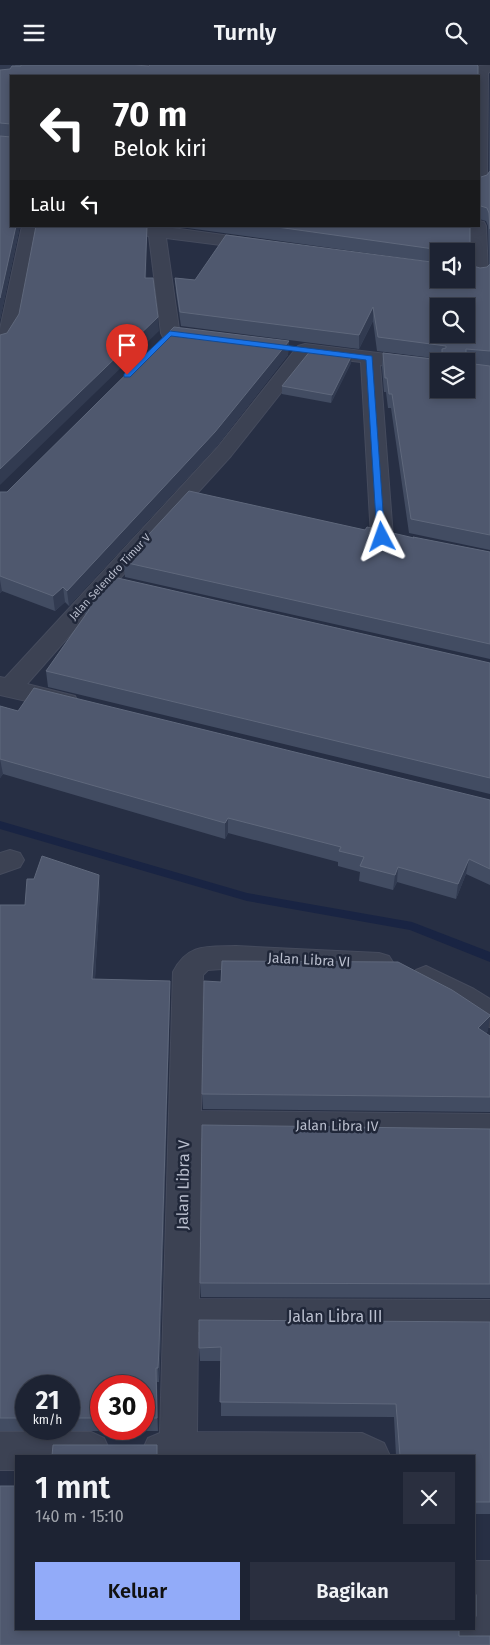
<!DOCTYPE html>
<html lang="id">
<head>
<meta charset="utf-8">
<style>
	body { margin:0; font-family:"Fira Sans",sans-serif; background:#2a2f3f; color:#f1f3f6; height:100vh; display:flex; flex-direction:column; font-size:19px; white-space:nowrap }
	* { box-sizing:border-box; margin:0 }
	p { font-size:16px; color:#a0a4ac }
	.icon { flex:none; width:28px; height:28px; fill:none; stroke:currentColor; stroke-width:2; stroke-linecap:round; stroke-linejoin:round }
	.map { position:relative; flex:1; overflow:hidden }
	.drawer { position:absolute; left:15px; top:1390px; width:460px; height:175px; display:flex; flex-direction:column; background:#1d2333; border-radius:0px; box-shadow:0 2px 8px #0003,0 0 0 1px #3b404e }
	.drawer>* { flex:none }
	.banner { position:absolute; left:10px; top:10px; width:470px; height:152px; border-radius:0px; box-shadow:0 2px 8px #0003,0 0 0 1px #3b404e; background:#202124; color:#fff; overflow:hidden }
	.controls { position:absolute; left:430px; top:178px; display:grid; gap:10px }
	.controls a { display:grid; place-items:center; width:45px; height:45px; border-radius:0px; background:#1d2333; box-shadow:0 2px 8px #0003,0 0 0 1px #3b404e; font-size:25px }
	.speed { position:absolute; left:15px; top:1310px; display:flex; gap:10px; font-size:25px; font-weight:700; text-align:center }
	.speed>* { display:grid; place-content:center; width:65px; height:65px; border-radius:50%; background:#1d2333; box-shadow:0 2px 8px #0003,0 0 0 1px #3b404e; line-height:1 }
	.speed small { font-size:12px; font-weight:400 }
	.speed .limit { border:8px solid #d22; background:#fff; color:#111 }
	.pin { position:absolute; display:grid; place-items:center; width:42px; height:42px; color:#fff; margin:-51px -21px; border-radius:50% 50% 50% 0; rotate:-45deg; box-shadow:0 0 5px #0007 }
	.pin .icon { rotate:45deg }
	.me { position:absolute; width:55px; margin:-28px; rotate:356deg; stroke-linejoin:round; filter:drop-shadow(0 0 4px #0008) }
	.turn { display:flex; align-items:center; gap:18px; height:105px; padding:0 20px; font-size:22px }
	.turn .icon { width:65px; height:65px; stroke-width:2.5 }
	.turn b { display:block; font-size:35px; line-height:42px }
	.then { display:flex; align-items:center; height:48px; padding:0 20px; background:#0003; gap:10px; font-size:19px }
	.round { display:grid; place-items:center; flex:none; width:52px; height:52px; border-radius:0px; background:#2a2f3f }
	.head { display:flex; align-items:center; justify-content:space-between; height:85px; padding:0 20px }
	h1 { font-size:30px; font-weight:600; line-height:38px }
	.action { display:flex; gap:10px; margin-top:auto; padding:10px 20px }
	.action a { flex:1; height:58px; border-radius:0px; background:#92abf9; color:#111; font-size:20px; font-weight:600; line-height:58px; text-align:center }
	.action a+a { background:#2a2f3f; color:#f1f3f6 }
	header { display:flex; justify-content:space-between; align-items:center; height:65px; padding:0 20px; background:#1d2333; font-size:22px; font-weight:600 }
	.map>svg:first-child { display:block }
</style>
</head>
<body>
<header><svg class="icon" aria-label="menu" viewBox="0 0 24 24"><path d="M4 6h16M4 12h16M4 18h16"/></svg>Turnly<svg class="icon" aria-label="search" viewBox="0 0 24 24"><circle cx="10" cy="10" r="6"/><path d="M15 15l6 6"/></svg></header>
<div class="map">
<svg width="490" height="1580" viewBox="0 0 490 1580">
	<rect width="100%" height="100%" fill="#272f44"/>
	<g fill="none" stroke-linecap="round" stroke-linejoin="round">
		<polygon fill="#192443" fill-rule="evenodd" points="0,756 247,828 412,857 490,887 490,897 410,865 247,836 0,764"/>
		<defs>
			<g id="minor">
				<polygon points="142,0 156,0 150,11 136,11"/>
				<polygon points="490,0 490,7 488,8 487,118 485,121 479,123 479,11 474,11 477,1"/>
				<polygon points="479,156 484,157 486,161 488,210 485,214 479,215 473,214 470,210 470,161 479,161"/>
				<polygon points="22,161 41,161 37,166 19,263 7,281 0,283 0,264"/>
				<polygon points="107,161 158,161 260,175 266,176 269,180 266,184 260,185 166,173 179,264 212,269 214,273 212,277 205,279 163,272 161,268 149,171 109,165"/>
				<polygon points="305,279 443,296 439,296 439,307 380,300 393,472 390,477 382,479 374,477 371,472 361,297 310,291 231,391 113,521 27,619 75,631 78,637 75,643 66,645 0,630 0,612 5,613 217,383 298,281"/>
				<polygon points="10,785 20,788 24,795 20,802 0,809 0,788"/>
				<path d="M236,881L379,888L389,891L394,899L389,907L379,910L236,903L208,905L203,910L201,1046L490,1049V1077L201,1073L199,1234L490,1235V1269L198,1267L197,1367L362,1368L384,1378L390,1391H144L142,1386L148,1373L160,1368L173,907C188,878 207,882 236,881Z"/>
				<polygon points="426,901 474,924 490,934 490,962 479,959 452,940 416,921 411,913 416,905"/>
				<polygon points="0,1367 91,1367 104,1373 110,1386 108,1391 16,1391 16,1405 0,1405"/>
				<polygon points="474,1496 490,1496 490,1580 457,1580 456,1564 474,1564"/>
			</g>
		</defs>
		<use href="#minor" stroke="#454b5d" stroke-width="2"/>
		<use href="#minor" fill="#3c4253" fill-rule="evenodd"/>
	</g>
	<g fill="#424c62" fill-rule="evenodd">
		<polygon points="0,0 141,0 149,1 477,0 11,11 11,161 20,161 0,255"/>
		<path d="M490,8V301L439,296L490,301V485L409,468L391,343H388L386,327H384L382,302L383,288L441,294L377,286L373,256L359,284L181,261L176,227L175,213L195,215L439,198L173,161H470V196L473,201L480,203L487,202L489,200L488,161L486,156L479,154V156V110L481,112L487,110L489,107ZM439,186H466L439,214Z"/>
		<polygon points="289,276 288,290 216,382 69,541 65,537 55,546 2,526 0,528 0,427 7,427"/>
		<polygon points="351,298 331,338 282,329 282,321"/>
		<polygon points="355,463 490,487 490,594 125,512 123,497"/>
		<polygon points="84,540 490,598 490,729 48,622 46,606 85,551"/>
		<polygon points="0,641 18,646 490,735 490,820 466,809 456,834 397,817 393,825 359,816 360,807 338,801 338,797 228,768 225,774 3,709 0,713"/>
		<path d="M100,826L95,914L170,916V932L160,1297L159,1317H157L158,1366H0V840H25ZM26,1321H69V1364H26ZM101,1321H144V1364H101Z"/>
		<polygon points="488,966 486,968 490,971 490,1047 203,1044 202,1029"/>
		<polygon points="490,1064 490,1233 201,1232 200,1218"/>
		<polygon points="490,1257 490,1449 474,1449 474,1391 396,1391 394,1352 221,1351 221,1296 200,1296 199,1283"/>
	</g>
	<g fill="#323b51">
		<polygon points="0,0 15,0 16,3 0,7"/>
		<polygon points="481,141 479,154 479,156 479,146"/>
		<polygon points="16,161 20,161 0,255 0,233"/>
		<polygon points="147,161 147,173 146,227 145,213"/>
		<polygon points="373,242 373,256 359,284 359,270"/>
		<polygon points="158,252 159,266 0,420 0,404"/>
		<polygon points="289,276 288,290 216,382 69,541 67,526"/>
		<polygon points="352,290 351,298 331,338 332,330"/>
		<polygon points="0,515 2,526 0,528"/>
		<polygon points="63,522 65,537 55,546 53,531"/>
		<polygon points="0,694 3,709 0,713"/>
		<polygon points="228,753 228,768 225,774 225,758"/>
		<polygon points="469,794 466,809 456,834 458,819"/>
		<polygon points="398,802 397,817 393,825 395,810"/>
		<polygon points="99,810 100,826 94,930 92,914"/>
		<polygon points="170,916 170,932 159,1317 158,1303"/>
		<polygon points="490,951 488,966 475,979 478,963"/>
		<polygon points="156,1303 157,1317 158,1366 157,1353"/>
	</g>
	<g fill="#4f586e" stroke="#5f687c" fill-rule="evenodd">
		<polygon points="21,0 134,0 149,1 150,0 477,0 478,1 478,11 11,11 11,161 16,161 0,233 0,71 11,72 11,59 0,58 0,5 10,4 12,1 21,1"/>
		<polygon points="490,106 490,164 489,148 487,143 481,141 479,146 479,110 481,112 487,110"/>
		<polygon points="36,161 147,161 145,213 153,213 158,252 0,404 0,270 7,268 19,249"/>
		<path d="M270,161H470V196L473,201L480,203L487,202L490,199V286L466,284V296H439V324H466V298L490,301V470L411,454L392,329H389L387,313H385L383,288L440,295L442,293V284L446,283V281L378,272L373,242L359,270L180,247L175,213L195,215L226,170L439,198V214H466V186H441V185ZM439,241H466V269H439Z"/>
		<polygon points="174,262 289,276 215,367 67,526 63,522 53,531 0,511 0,427 7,427"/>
		<polygon points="311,285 352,290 332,330 282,321"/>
		<polygon points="189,426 365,465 367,462 414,473 413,472 490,487 490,579 123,497"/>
		<polygon points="109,511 490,598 490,713 46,606 89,545 84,540"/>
		<polygon points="34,623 490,735 490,804 469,794 458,819 398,802 395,810 360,801 364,792 339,786 341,782 228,753 225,758 0,694 0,641 18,646"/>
		<polygon points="42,791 99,810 92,914 170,916 159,1283 158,1303 156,1303 157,1353 144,1353 144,1321 101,1321 101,1353 69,1353 69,1321 26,1321 26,1353 0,1353 0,840 25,840 27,814 34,814"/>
		<polygon points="222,896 398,897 452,925 490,950 490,951 478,963 490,971 490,1032 202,1029 204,916 221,917"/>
		<polygon points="202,1060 490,1064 490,1219 200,1218"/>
		<polygon points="199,1255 490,1257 490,1437 474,1437 474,1391 400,1391 396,1339 220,1337 221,1282 199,1283"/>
		<polygon points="53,1380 157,1380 157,1391 52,1391"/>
		<polygon points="0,1421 16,1421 16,1564 459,1564 459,1571 490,1571 490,1580 0,1580"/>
		<rect x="474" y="1530" width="2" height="21"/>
	</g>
	<polygon fill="#1a73e8" stroke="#114b97" points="170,266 372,291 385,474 379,474 377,472 366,295 171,271 130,312 124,312 124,309"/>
	<g text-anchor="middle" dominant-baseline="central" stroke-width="5" stroke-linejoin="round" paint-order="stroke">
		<g font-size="11" fill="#b9becd" stroke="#202739">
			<text transform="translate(110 512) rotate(-47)">Jalan Selendro Timur V</text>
		</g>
		<g font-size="14" fill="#b9becd" stroke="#202739">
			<text transform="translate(309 895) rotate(3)">Jalan Libra VI</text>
			<text transform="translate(337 1061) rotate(1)">Jalan Libra IV</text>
		</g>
		<g font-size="16" fill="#b9becd" stroke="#202739">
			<text transform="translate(183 1120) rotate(-89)">Jalan Libra V</text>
			<text x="335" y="1251">Jalan Libra III</text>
		</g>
	</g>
</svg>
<div class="controls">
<a><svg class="icon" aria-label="sound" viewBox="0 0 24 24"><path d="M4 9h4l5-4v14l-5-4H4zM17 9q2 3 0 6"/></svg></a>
<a><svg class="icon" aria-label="search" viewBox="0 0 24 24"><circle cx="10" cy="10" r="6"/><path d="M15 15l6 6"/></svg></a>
<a><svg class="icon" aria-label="layers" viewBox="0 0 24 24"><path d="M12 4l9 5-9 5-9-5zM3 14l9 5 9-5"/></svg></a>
</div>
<div class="speed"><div>21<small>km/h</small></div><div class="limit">30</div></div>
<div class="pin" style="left:127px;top:310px;background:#d93025"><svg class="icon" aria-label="arrive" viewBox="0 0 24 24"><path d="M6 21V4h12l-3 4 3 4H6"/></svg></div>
<svg class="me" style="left:382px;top:472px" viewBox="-20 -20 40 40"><path d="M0-17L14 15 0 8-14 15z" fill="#1a73e8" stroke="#fff" stroke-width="4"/></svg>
<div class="banner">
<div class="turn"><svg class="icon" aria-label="left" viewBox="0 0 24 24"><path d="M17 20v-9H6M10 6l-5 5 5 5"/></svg><div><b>70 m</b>Belok kiri</div></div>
<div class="then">Lalu<svg class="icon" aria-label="left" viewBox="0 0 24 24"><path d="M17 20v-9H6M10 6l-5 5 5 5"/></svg></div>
</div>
<section class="drawer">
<div class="head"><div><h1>1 mnt</h1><p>140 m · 15:10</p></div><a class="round"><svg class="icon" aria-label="close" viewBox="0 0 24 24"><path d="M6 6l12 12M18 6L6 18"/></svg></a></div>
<div class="action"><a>Keluar</a><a>Bagikan</a></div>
</section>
</div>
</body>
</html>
